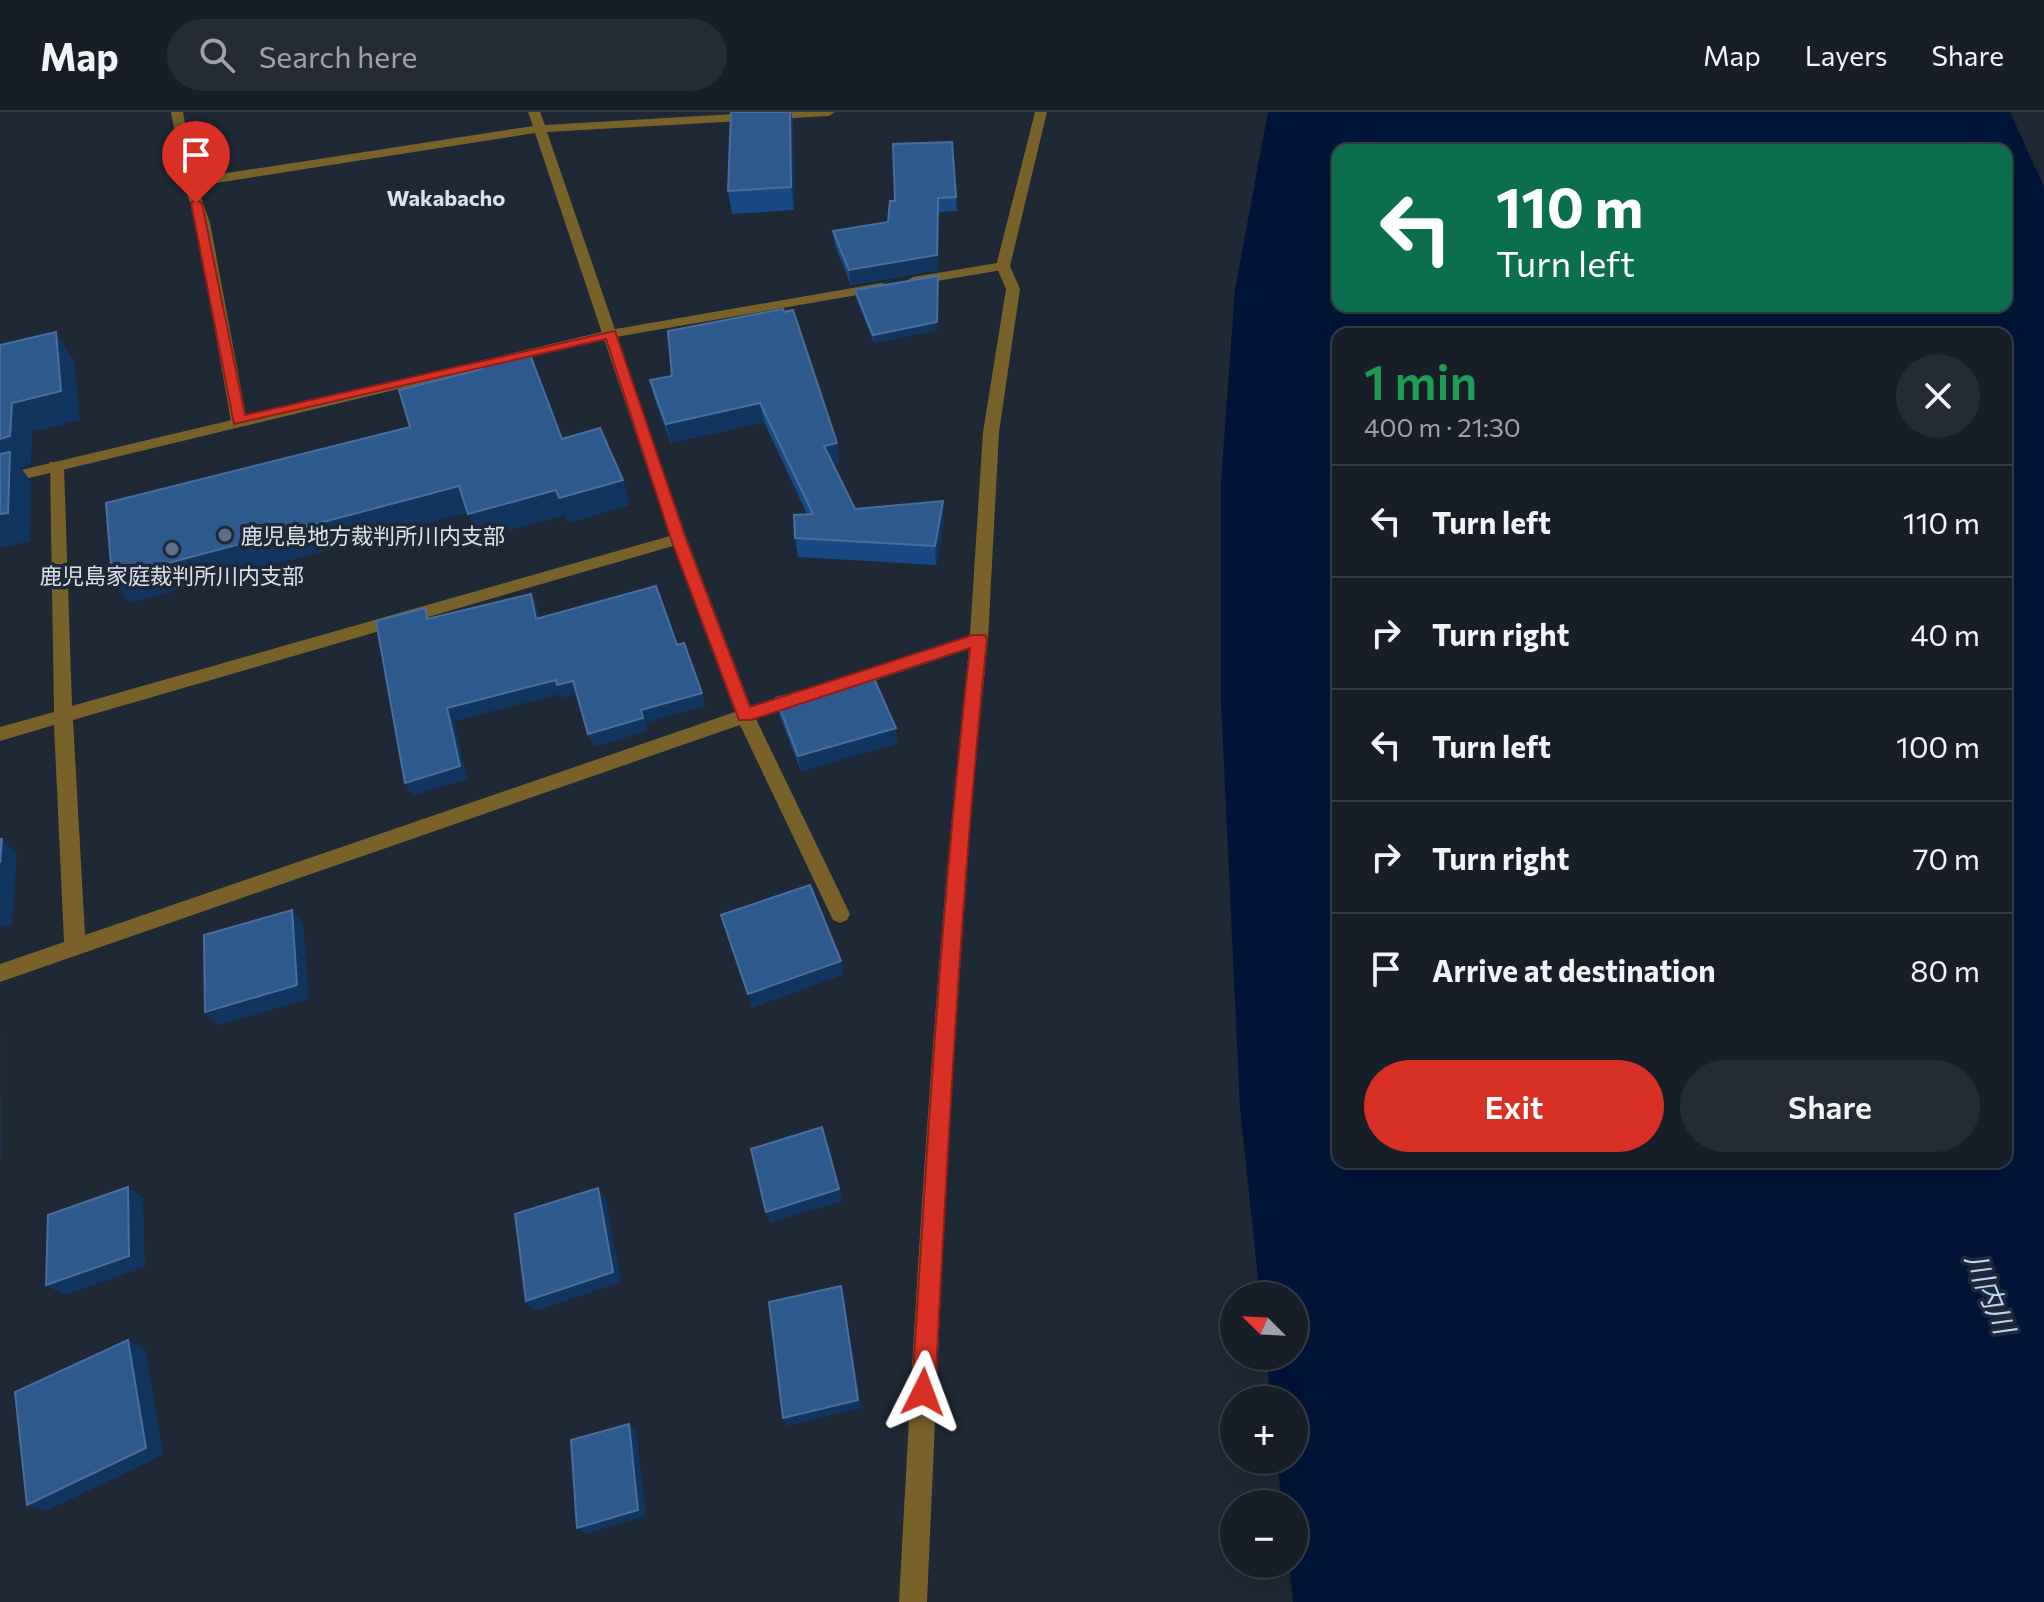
<!DOCTYPE html>
<html lang="en">
<head>
<meta charset="utf-8">
<style>
	body { margin:0; font-family:Commissioner,"Noto Sans JP",sans-serif; background:#242b34; color:#f1f3f6; height:100vh; display:flex; flex-direction:column; font-size:30px; white-space:nowrap }
	* { box-sizing:border-box; margin:0 }
	p { font-size:26px; color:#9ea2a8 }
	.icon { flex:none; width:44px; height:44px; fill:none; stroke:currentColor; stroke-width:2; stroke-linecap:round; stroke-linejoin:round }
	.map { position:relative; flex:1; overflow:hidden }
	.drawer { position:absolute; left:1332px; top:216px; width:680px; height:840px; display:flex; flex-direction:column; background:#171e28; border-radius:16px; box-shadow:0 8px 32px #0002,0 0 0 2px #363c45 }
	.drawer>* { flex:none }
	.hud { position:absolute; left:1332px; top:32px; width:680px; height:168px; border-radius:16px; box-shadow:0 8px 32px #0002,0 0 0 2px #363c45; background:#0b6e4f; color:#fff; overflow:hidden }
	.needle { width:52px; rotate:294deg }
	.tools { position:absolute; left:1220px; top:1170px; display:grid; gap:16px }
	.tools a { display:grid; place-items:center; width:88px; height:88px; border-radius:50%; background:#171e28; box-shadow:0 8px 32px #0002,0 0 0 2px #363c45; font-size:40px }
	.pin { position:absolute; display:grid; place-items:center; width:68px; height:68px; color:#fff; margin:-82px -34px; border-radius:50% 50% 50% 0; rotate:-45deg; box-shadow:0 0 8px #0007 }
	.pin .icon { rotate:45deg }
	.me { position:absolute; width:88px; margin:-44px; rotate:3deg; stroke-linejoin:round; filter:drop-shadow(0 0 6px #0008) }
	.turn { display:flex; align-items:center; gap:28px; height:168px; padding:0 32px; font-size:36px }
	.turn .icon { width:104px; height:104px; stroke-width:2.5 }
	.turn b { display:block; font-size:56px; line-height:68px }
	.round { display:grid; place-items:center; flex:none; width:84px; height:84px; border-radius:42px; background:#242b34 }
	.head { display:flex; align-items:center; justify-content:space-between; height:136px; padding:0 32px }
	h1 { font-size:48px; font-weight:600; line-height:60px; color:#1e9e55 }
	.primary-button { display:flex; gap:16px; margin-top:auto; padding:16px 32px }
	.primary-button a { flex:1; height:92px; border-radius:48px; background:#d93025; color:#fff; font-size:32px; font-weight:600; line-height:92px; text-align:center }
	.primary-button a+a { background:#242b34; color:#f1f3f6 }
	ul { padding:0; list-style:none }
	li { display:flex; align-items:center; gap:24px; height:112px; padding:0 32px; border-top:2px solid #363c45 }
	li div { flex:1 }
	li b { display:block; font-size:30px }
	li em { font-style:normal }
	header { display:flex; align-items:center; gap:48px; box-sizing:border-box; height:112px; padding:0 40px; background:#171e28; border-bottom:2px solid #363c45 }
	header strong { font-size:38px }
	nav { display:flex; gap:44px; margin-inline-start:auto; font-size:28px }
	.search { width:560px; height:72px; background:#242b34; display:flex; align-items:center; gap:20px; box-sizing:border-box; padding:0 28px; border-radius:44px; color:#9ea2a8; font-size:30px }
	.map>svg:first-child { display:block }
</style>
</head>
<body>
<header>
<strong>Map</strong>
<div class="search"><svg class="icon" aria-label="search" viewBox="0 0 24 24"><circle cx="10" cy="10" r="6"/><path d="M15 15l6 6"/></svg>Search here</div>
<nav><a>Map</a><a>Layers</a><a>Share</a></nav>
</header>
<div class="map">
<svg width="2044" height="1490" viewBox="0 0 2044 1490">
	<rect width="100%" height="100%" fill="#1f2835"/>
	<path fill="#001536" fill-rule="evenodd" d="M1268,0H2010L2044,75V1490H1293L1289,1452H1294V1392H1282L1277,1348H1294V1288H1271L1266,1244H1294V1184H1260L1240,997L1221,590V370L1235,177ZM1338,38H2006V194H1338ZM1338,222H2006V1050H1338Z"/>
	<g fill="none" stroke-linecap="round" stroke-linejoin="round">
		<g fill="#796229" fill-rule="evenodd">
			<path d="M171,0H183L195,66L533,14L528,0H540L545,13L768,0H835L829,4L547,20L687,427L751,595L800,578L809,585L806,590L756,607L850,802L847,808L840,811L833,808L740,613L0,870V852L64,830L54,613L0,629V615L54,600L50,350H62L64,354L72,594L670,424L535,21L197,74L210,111L247,309L239,314L231,309L196,111L184,71ZM673,434L735,600L85,823L73,608Z"/>
			<path d="M1035,0H1047L1010,154L1020,177L999,320L988,527L972,688L947,1041L927,1490H899C916,1172 934,854 969,537L846,578L837,571L840,566L970,523L983,320L1006,177L996,154Z"/>
		</g>
		<g fill="#796229" fill-rule="evenodd">
			<polygon points="1003,150 1008,151 1008,157 913,173 906,169 913,165"/>
			<polygon points="881,171 886,172 886,178 610,226 0,373 0,363 610,218"/>
		</g>
	</g>
	<g fill="#194984">
		<polygon points="731,0 791,0 793,12 794,98 732,102 728,79"/>
		<polygon points="956,85 957,99 939,100 938,158 851,173 835,133 833,119 888,110 890,89"/>
		<polygon points="938,172 937,218 874,231 856,186 855,178"/>
		<polygon points="668,219 837,331 839,350 833,352 855,397 944,408 936,453 798,445 795,426 807,402 764,310 671,331 655,288 650,268 672,264"/>
		<polygon points="776,586 898,631 801,659 779,602"/>
	</g>
	<g fill="#123560">
		<polygon points="790,0 791,0 793,12 794,98 791,75"/>
		<polygon points="938,86 938,158 851,173 849,158"/>
		<polygon points="938,172 937,218 874,231 873,223"/>
		<polygon points="56,220 74,249 80,308 32,320 31,352 21,356 31,369 30,429 0,436 0,327 12,291"/>
		<polygon points="760,291 764,310 671,331 666,312"/>
		<polygon points="837,331 839,350 827,353 824,334"/>
		<polygon points="623,368 630,393 568,411 559,386"/>
		<polygon points="459,374 470,400 130,491 112,466"/>
		<polygon points="556,378 565,403 478,427 468,402"/>
		<polygon points="943,389 944,408 936,453 935,434"/>
		<polygon points="531,482 537,495 542,521 536,507"/>
		<polygon points="556,568 573,569 578,582 563,586 561,582 454,609 467,667 412,684 405,671 447,596"/>
		<polygon points="702,581 705,594 645,611 648,619 594,635 588,622 641,598"/>
		<polygon points="896,616 898,631 801,659 798,644"/>
		<polygon points="2,727 17,742 12,813 0,816 0,751"/>
		<polygon points="292,798 303,812 309,887 218,913 205,900"/>
		<polygon points="841,849 843,863 752,896 748,882"/>
		<polygon points="0,896 1,1046 0,1046"/>
		<polygon points="822,1015 842,1089 770,1111 766,1100"/>
		<polygon points="128,1075 143,1087 145,1155 64,1183 46,1173"/>
		<polygon points="598,1076 606,1088 621,1170 535,1199 526,1189"/>
		<polygon points="841,1174 844,1184 861,1296 787,1314 783,1306"/>
		<polygon points="128,1228 145,1237 163,1343 46,1399 27,1393"/>
		<polygon points="629,1312 636,1320 646,1404 586,1422 577,1416"/>
	</g>
	<g fill="#2e598f" stroke="#496e9d" stroke-width="2">
		<polygon points="731,0 790,0 791,75 728,79"/>
		<polygon points="952,30 956,85 938,86 937,143 849,158 833,119 888,110 890,89 895,89 893,32"/>
		<polygon points="938,164 937,210 873,223 855,178"/>
		<polygon points="783,197 784,200 793,198 837,331 824,334 855,397 943,389 935,434 795,426 794,403 813,402 760,291 666,312 650,268 672,264 668,219"/>
		<polygon points="56,220 61,279 12,291 10,324 0,327 0,233"/>
		<polygon points="529,240 562,327 600,316 623,368 559,386 556,378 468,402 459,374 112,466 106,391 410,315 399,278 482,257 480,252"/>
		<polygon points="10,340 8,401 0,402 0,342"/>
		<polygon points="656,474 677,533 684,531 702,581 641,598 643,606 588,622 573,569 557,573 556,568 447,596 460,654 405,671 376,509 425,496 427,507 531,482 536,507"/>
		<polygon points="871,560 896,616 798,644 776,586"/>
		<polygon points="0,727 2,727 0,751"/>
		<polygon points="810,773 841,849 748,882 721,803"/>
		<polygon points="292,798 297,873 205,900 204,823"/>
		<polygon points="822,1015 839,1077 766,1100 751,1037"/>
		<polygon points="128,1075 129,1144 46,1173 48,1103"/>
		<polygon points="598,1076 613,1160 526,1189 515,1102"/>
		<polygon points="841,1174 858,1288 783,1306 769,1190"/>
		<polygon points="128,1228 146,1336 27,1393 15,1280"/>
		<polygon points="629,1312 638,1398 577,1416 571,1328"/>
	</g>
	<path fill="#d93025" stroke="#8d1f18" stroke-width="2" d="M196,88L202,91L245,303L615,219L686,427L750,595L973,523H985L987,527C961,778 948,1029 935,1280L932,1289L923,1292L915,1289L912,1280C927,1032 942,784 970,536L751,608H739L671,427L606,227L234,312L191,91Z"/>
	<g fill="#5c6f8a" stroke="#1f2835" stroke-width="3">
		<circle cx="225" cy="423" r="8"/>
		<circle cx="172" cy="437" r="8"/>
	</g>
	<g text-anchor="middle" dominant-baseline="central" stroke-width="7" stroke-linejoin="round" paint-order="stroke">
		<g font-size="22" font-weight="bold" fill="#dce2ea" stroke="#1f2835">
			<text x="446" y="85">Wakabacho</text>
		</g>
		<g font-size="22" fill="#dce2ea" stroke="#1f2835" text-anchor="start">
			<text x="241" y="423">鹿児島地方裁判所川内支部</text>
			<text x="172" y="463" text-anchor="middle">鹿児島家庭裁判所川内支部</text>
		</g>
		<g font-size="28" font-style="italic" fill="#b9d4f9" stroke="#1f2835">
			<text transform="translate(1991 1181) rotate(68)">川内川</text>
		</g>
	</g>
</svg>
<div class="tools">
<a><svg class="needle" viewBox="-14 -14 28 28"><path d="M0-13l5 13h-10z" fill="#e53935"/><path d="M0 13l5-13h-10z" fill="#9ea2a8"/></svg></a>
<a>+</a>
<a>−</a>
</div>
<div class="pin" style="left:196px;top:91px;background:#d93025"><svg class="icon" aria-label="arrive" viewBox="0 0 24 24"><path d="M6 21V4h12l-3 4 3 4H6"/></svg></div>
<svg class="me" style="left:923px;top:1280px" viewBox="-20 -20 40 40"><path d="M0-17L14 15 0 8-14 15z" fill="#d93025" stroke="#fff" stroke-width="4"/></svg>
<div class="hud">
<div class="turn"><svg class="icon" aria-label="left" viewBox="0 0 24 24"><path d="M17 20v-9H6M10 6l-5 5 5 5"/></svg><div><b>110 m</b>Turn left</div></div>
</div>
<section class="drawer">
<div class="head"><div><h1>1 min</h1><p>400 m · 21:30</p></div><a class="round"><svg class="icon" aria-label="close" viewBox="0 0 24 24"><path d="M6 6l12 12M18 6L6 18"/></svg></a></div>
<ul>
<li><svg class="icon" aria-label="left" viewBox="0 0 24 24"><path d="M17 20v-9H6M10 6l-5 5 5 5"/></svg><div><b>Turn left</b></div><em>110 m</em></li>
<li><svg class="icon" aria-label="right" viewBox="0 0 24 24"><path d="M7 20v-9h11M14 6l5 5-5 5"/></svg><div><b>Turn right</b></div><em>40 m</em></li>
<li><svg class="icon" aria-label="left" viewBox="0 0 24 24"><path d="M17 20v-9H6M10 6l-5 5 5 5"/></svg><div><b>Turn left</b></div><em>100 m</em></li>
<li><svg class="icon" aria-label="right" viewBox="0 0 24 24"><path d="M7 20v-9h11M14 6l5 5-5 5"/></svg><div><b>Turn right</b></div><em>70 m</em></li>
<li><svg class="icon" aria-label="arrive" viewBox="0 0 24 24"><path d="M6 21V4h12l-3 4 3 4H6"/></svg><div><b>Arrive at destination</b></div><em>80 m</em></li>
</ul>
<div class="primary-button"><a>Exit</a><a>Share</a></div>
</section>
</div>
</body>
</html>
